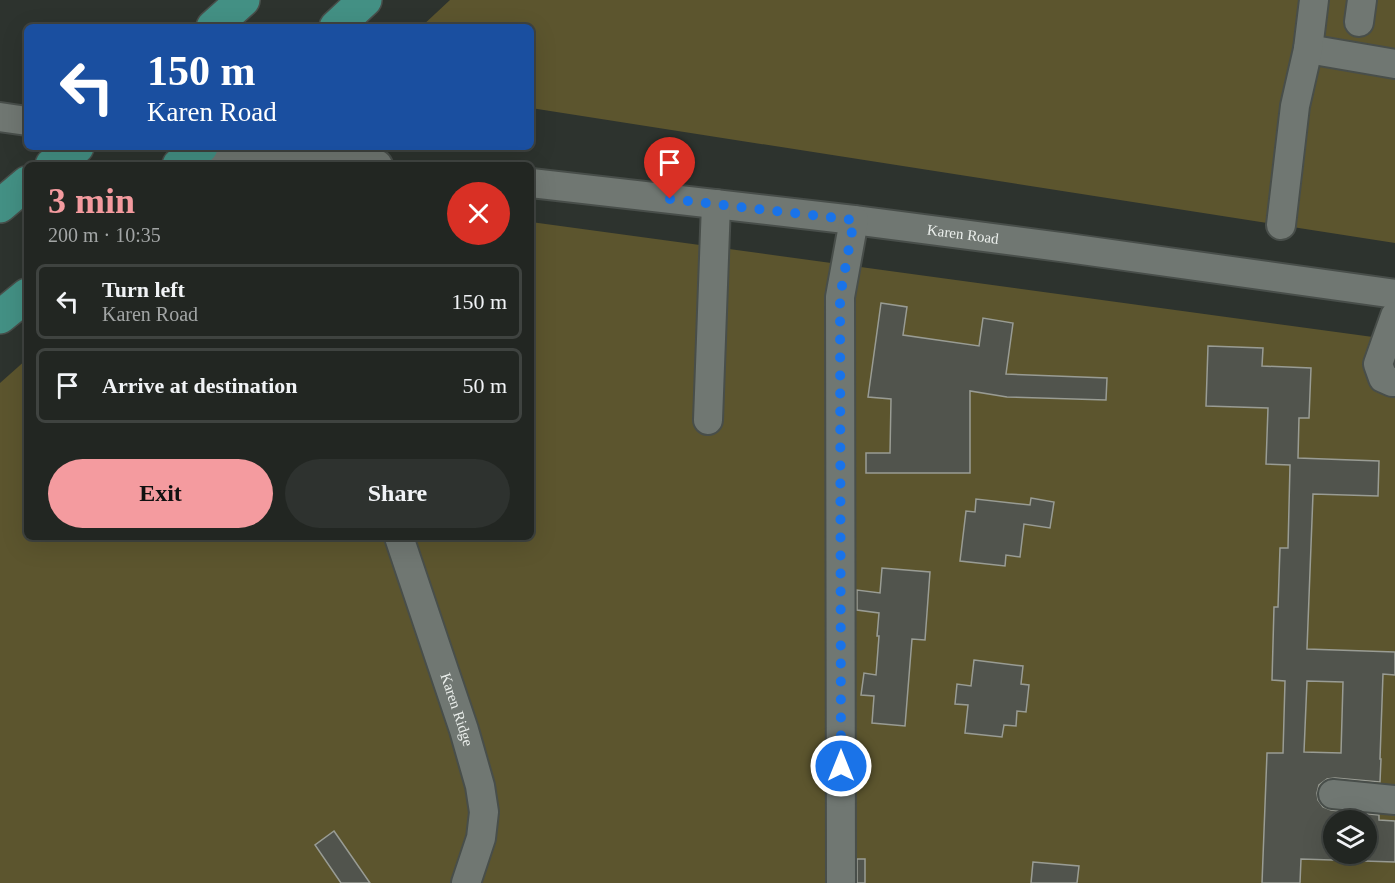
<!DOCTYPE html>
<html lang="en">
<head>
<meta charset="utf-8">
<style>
	body { margin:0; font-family:Georgia,serif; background:#2e322f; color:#f1f3f6; height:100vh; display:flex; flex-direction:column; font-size:22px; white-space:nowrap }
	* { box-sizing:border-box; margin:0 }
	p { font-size:20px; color:#a2a5a5 }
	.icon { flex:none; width:33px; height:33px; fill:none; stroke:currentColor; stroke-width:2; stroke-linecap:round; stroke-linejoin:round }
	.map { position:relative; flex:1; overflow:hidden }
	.drawer { position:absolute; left:24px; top:162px; width:510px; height:378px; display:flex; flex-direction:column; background:#222622; border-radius:9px; box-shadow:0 6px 24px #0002,0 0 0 2px #3f4340 }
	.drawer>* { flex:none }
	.banner { position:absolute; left:24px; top:24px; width:510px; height:126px; border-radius:9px; box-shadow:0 6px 24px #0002,0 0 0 2px #3f4340; background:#1a4fa0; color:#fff; overflow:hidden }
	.buttons { position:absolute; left:1323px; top:810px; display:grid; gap:12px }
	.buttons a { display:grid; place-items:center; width:54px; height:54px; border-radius:50%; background:#222622; box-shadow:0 6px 24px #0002,0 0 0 2px #3f4340; font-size:30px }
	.pin { position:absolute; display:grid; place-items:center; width:51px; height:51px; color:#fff; margin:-62px -26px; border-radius:50% 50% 50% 0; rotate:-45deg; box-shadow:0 0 6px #0007 }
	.pin .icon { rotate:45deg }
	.me { position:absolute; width:66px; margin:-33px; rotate:0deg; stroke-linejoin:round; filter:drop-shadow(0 0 4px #0008) }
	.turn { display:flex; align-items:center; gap:21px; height:126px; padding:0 24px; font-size:27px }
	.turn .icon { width:78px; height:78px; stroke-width:2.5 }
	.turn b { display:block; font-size:42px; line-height:51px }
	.round { display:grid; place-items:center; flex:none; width:63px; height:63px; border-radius:32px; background:#2e322f }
	.head { display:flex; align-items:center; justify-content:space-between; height:102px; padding:0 24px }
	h1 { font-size:36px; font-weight:700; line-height:45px; color:#f49b9f }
	.cta { display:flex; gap:12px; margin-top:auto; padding:12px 24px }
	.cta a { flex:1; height:69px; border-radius:36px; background:#f49b9f; color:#111; font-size:24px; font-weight:700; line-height:69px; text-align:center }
	.cta a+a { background:#2e322f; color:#f1f3f6 }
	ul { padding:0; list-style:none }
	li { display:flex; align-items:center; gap:18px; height:75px; margin:0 12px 9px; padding:0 12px; border:3px solid #3f4340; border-radius:9px }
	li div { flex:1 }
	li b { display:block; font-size:22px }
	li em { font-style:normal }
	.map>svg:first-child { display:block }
</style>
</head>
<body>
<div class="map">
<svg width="1395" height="883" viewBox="0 0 1395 883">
	<rect width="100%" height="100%" fill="#2d332e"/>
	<g fill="#5c552e" fill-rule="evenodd">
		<polygon points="450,0 1395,0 1395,243 531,108 531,27 421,27"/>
		<path d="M531,222L1395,340V883H0V383L27,359V537H531ZM1334,820H1366V854H1334Z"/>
	</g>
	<g fill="#51544d" stroke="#999c94" stroke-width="1.5" fill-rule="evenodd">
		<polygon points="881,303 907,307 903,335 979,346 983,318 1013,323 1006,374 1107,378 1106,400 1007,397 970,391 970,473 866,473 866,453 890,453 891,399 868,397"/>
		<path d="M1208,346L1263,348L1262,366L1311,368L1309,418H1299L1298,458L1379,461L1378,496L1313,494L1307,649L1395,652V675L1383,674L1380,759H1381L1380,782L1335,778L1327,779L1319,785L1317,793L1318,800L1323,807L1331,810L1379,815V820L1395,821V862L1301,859L1300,883H1262L1267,753H1283L1285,681L1272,680L1274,607H1278L1280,548H1288L1290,465L1266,464L1268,408L1206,406ZM1307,681L1343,682L1341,753L1304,752ZM1334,820H1366V854H1334Z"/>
		<polygon points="1031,498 1054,502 1050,528 1024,524 1020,557 1006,555 1005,566 960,561 966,511 975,512 976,499 1030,505"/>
		<polygon points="882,568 930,572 925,640 912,639 905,726 872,723 874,696 861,695 864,673 876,675 879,636 877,636 879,613 857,610 857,590 880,593"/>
		<polygon points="974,660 1023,666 1021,684 1029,685 1026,712 1017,711 1016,726 1004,725 1002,737 965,733 968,705 955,704 957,684 971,686"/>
		<polygon points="334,831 370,883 341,883 315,845"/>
		<rect x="857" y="859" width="8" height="24"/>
		<polygon points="1033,862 1079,866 1077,883 1031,883"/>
	</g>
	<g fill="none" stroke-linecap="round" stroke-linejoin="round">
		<defs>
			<g id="minor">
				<polyline points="1359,22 1362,0"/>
				<polyline points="1308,49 1395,64"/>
				<polyline points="0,117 27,121"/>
				<polyline points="196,151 296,156 378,165"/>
				<path id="s1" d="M531,183L854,220L1068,248L1395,294"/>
				<polyline points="1281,225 1295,106 1308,49 1314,0"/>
				<polyline points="1395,316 1378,364 1383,378 1392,382 1395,382"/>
				<polyline points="708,420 716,204"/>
				<path id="s2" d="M399,537L464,730L480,786L484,812L481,838L466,883"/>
				<polyline points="1333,794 1395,800"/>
				<polyline points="841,883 840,297 854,220"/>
			</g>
			<g id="major">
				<polyline points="213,27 243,0"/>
				<polyline points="336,27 365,0"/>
				<polyline points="52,165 77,147"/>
				<polyline points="179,165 201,147"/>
				<polyline points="0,206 27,183"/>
				<polyline points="0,317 27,295"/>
			</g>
		</defs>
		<use href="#minor" stroke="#484e4a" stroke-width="32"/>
		<use href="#major" stroke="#484e4a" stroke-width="36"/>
		<use href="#minor" stroke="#707772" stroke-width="28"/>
		<use href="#major" stroke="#439084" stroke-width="33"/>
	</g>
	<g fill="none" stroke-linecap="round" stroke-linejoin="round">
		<polyline stroke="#1a73e8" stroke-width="10" stroke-dasharray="0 18" points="670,199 854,220 840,297 841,766"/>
	</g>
	<g text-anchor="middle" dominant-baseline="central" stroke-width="6" stroke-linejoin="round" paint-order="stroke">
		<g font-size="15" fill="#ebefec" stroke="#2d332e">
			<text stroke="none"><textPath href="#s1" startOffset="435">Karen Road</textPath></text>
			<text stroke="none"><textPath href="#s2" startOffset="182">Karen Ridge</textPath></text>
		</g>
	</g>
</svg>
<div class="buttons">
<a><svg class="icon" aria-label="layers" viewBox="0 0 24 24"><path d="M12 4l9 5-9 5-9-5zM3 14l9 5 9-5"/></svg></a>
</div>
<div class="pin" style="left:670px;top:199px;background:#d93025"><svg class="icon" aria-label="arrive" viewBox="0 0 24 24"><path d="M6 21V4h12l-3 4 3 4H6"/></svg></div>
<svg class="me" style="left:841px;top:766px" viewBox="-20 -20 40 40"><circle r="17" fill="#1a73e8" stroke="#fff" stroke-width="3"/><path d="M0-11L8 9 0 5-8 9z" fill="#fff"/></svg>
<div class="banner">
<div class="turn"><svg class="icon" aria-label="left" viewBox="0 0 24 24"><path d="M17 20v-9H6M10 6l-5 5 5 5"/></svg><div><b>150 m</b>Karen Road</div></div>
</div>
<section class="drawer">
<div class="head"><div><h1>3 min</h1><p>200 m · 10:35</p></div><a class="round" style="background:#d93025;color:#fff"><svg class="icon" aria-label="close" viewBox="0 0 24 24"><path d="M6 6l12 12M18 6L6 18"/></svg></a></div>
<ul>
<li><svg class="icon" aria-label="left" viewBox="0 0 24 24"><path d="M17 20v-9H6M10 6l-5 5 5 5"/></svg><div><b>Turn left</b><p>Karen Road</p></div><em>150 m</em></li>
<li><svg class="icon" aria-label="arrive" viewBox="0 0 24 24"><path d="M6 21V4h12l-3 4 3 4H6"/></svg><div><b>Arrive at destination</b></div><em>50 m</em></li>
</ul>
<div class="cta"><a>Exit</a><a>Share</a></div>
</section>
</div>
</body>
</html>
